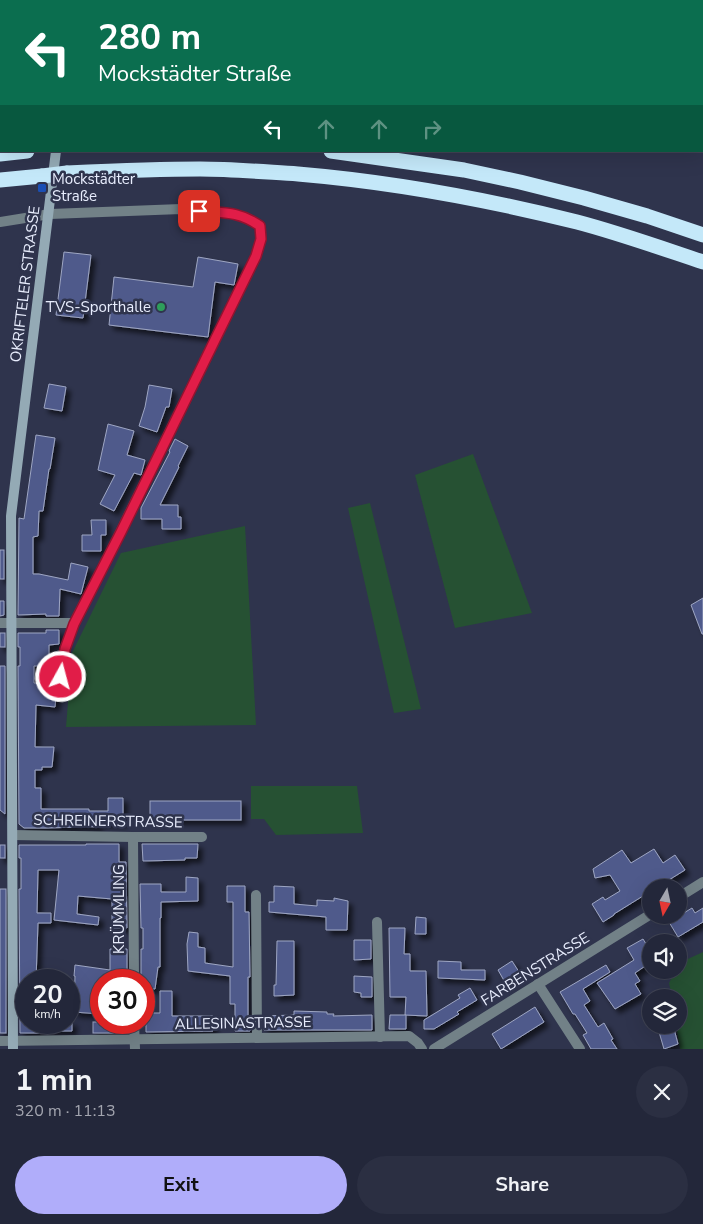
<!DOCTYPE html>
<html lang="en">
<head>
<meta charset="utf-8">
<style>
	body { margin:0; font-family:"Nunito Sans",sans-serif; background:#2b2f42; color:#f1f3f6; height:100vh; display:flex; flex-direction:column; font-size:19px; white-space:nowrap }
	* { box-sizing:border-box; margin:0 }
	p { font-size:16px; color:#a3a5af }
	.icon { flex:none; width:28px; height:28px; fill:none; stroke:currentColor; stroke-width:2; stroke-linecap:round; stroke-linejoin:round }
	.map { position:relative; height:1049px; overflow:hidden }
	.drawer { display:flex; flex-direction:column; background:#23273a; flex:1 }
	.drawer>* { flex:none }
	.hud { position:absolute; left:0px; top:0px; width:704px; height:152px; box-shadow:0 5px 20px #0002,0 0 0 1px #404454; background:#0b6e4f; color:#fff; overflow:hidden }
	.needle { width:32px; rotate:189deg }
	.fabs { position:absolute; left:642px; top:879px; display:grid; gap:10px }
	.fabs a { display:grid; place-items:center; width:45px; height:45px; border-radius:50%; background:#23273a; box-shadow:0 5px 20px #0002,0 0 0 1px #404454; font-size:25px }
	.speed { position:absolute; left:15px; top:969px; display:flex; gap:10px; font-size:25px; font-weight:700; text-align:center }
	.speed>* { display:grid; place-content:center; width:65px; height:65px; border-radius:50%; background:#23273a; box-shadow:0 5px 20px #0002,0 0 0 1px #404454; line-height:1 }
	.speed small { font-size:12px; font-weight:400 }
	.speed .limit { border:8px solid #d22; background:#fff; color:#111 }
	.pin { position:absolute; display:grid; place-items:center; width:42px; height:42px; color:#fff; margin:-21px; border-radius:10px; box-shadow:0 2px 8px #0006 }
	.me { position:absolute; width:55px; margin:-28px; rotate:7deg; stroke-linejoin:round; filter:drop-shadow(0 0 4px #0008) }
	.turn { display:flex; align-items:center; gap:18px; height:105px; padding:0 15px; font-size:22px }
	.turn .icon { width:65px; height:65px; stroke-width:2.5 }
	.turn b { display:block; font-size:35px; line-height:42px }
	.lanes { display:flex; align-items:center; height:48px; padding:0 15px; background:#0003; justify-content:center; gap:25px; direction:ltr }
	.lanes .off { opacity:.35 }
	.round { display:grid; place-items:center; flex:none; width:52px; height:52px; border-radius:26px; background:#2b2f42 }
	.summary { display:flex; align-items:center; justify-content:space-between; height:85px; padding:0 15px }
	h1 { font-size:30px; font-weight:700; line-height:38px }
	.primary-button { display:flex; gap:10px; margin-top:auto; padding:10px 15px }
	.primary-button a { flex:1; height:58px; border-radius:30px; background:#b0adfa; color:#111; font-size:20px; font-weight:700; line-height:58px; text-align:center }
	.primary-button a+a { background:#2b2f42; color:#f1f3f6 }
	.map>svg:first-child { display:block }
</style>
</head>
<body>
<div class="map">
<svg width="703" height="1049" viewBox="0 0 703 1049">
	<defs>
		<filter id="shadow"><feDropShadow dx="4.5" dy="4.5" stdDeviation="2.5" flood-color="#0009"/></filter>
	</defs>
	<rect width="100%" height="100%" fill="#2f344d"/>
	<g fill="#265133">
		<polygon points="0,0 506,0 504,1 1,1 1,100 0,99"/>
		<polygon points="473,454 532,613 455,628 415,475"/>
		<polygon points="370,503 421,709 394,713 348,508"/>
		<polygon points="245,526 256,725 66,727 72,653 121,553"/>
		<polygon points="251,786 357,786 363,833 276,835 264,819 251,819"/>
		<polygon points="703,952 703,1049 680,1049 676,1025 679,1025 679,998 672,997 669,983 676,970 679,970 679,963"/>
	</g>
	<g fill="#4f5a8b" stroke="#9ea6c3" filter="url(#shadow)">
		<polygon points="64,252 91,255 83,318 56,315"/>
		<polygon points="198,257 238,264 234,285 215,282 208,337 109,325 114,277 193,287"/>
		<polygon points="49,384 66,387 62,411 44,408"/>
		<polygon points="149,385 172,389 169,407 166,407 157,432 139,426 145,407"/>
		<polygon points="108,424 134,431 127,455 145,460 141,475 134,473 114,511 100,504 115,475 98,470"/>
		<polygon points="36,435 55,438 50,469 49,469 43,511 39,511 38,536 33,537 33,574 39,574 68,580 71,563 88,567 81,594 60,589 59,616 46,616 46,614 18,615 19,518 24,519"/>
		<polygon points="175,439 188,446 178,466 179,467 160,505 178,505 178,517 181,517 181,529 162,529 162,519 141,519 141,508 170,452 169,451"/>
		<polygon points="91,520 106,520 106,535 101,535 101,551 82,551 82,535 92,535"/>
		<rect x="0" y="550" width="4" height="29"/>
		<polygon points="703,598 703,634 702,634 691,605"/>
		<polygon points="0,601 4,601 4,615 0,616"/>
		<polygon points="46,630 59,630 59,644 49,645 49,666 34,666 34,683 57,685 55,707 36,705 35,747 54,747 52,767 42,767 42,770 35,770 35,788 41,788 41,809 89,809 89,811 108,811 108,798 123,798 123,823 98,823 98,827 78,826 78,827 46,828 24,828 19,824 18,666 20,666 20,647 18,647 18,633 46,633"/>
		<rect x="0" y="633" width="5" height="14"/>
		<polygon points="0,666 5,666 5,814 0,810"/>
		<rect x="150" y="801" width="91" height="19"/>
		<polygon points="86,844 119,844 119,862 126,862 127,928 112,928 112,899 78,896 77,914 99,917 98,925 54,920 59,870 38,870 37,913 51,913 51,923 38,923 36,980 26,979 26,1022 72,1022 72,1031 39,1031 39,1033 20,1033 19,889 21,889 21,858 19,858 19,845 86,845"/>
		<polygon points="142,844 198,844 197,858 185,858 185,860 143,861"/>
		<rect x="0" y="845" width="5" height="13"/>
		<polygon points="654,849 663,863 675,855 685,870 656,888 651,888 651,891 614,914 614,915 603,922 592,904 603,897 605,900 620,891 610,875 595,878 593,869 622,850 631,863"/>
		<polygon points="186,877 198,878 198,901 161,902 161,918 160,918 160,967 158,967 155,989 144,988 144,980 141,980 141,949 143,949 143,928 141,928 140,884 161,884 161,892 186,892"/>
		<polygon points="227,886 245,886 245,912 249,912 250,977 248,977 248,1016 250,1016 250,1031 235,1031 235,1004 230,1004 230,976 188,971 187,944 189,932 198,933 198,947 205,948 205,963 233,967 233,902 227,902"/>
		<polygon points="274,886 294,887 294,904 317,906 317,900 334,901 334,898 348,901 347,930 326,930 326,917 269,912 269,902 274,902"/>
		<rect x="0" y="889" width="6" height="144"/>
		<polygon points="692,908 695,913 703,908 703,922 678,937 669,922"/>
		<polygon points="416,917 426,918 426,934 415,934"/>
		<polygon points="389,928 405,928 404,954 410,954 410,971 426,971 427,1016 405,1015 406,997 390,997"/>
		<polygon points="643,939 651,952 651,962 635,973 640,981 635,984 641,994 615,1009 597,983 634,960 627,948"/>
		<polygon points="354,940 371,940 371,959 354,960"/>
		<polygon points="277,941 294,941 294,995 274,996 274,985 276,985"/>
		<polygon points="110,949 127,949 127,980 101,980 100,1014 74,1012 75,976 74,976 75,965 110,970"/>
		<polygon points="438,961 461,962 461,970 485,970 485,980 438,978"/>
		<polygon points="512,961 521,975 506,984 498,970"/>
		<polygon points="606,965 610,972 583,989 590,1001 584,1005 598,1027 604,1023 613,1039 611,1040 617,1049 591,1049 583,1035 587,1033 575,1014 573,1014 560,992"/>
		<polygon points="354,976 372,977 372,997 361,997 361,993 354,992"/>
		<polygon points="470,988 477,1000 457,1012 459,1014 434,1029 424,1029 424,1020 460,998 458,995"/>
		<polygon points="160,991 172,991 172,1016 213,1016 213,1031 146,1032 146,1013 160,1013"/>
		<polygon points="535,1007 544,1022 501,1049 492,1034"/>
		<polygon points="294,1011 327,1012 327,1014 334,1014 333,1016 372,1015 372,1030 264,1030 264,1016 294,1015"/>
		<polygon points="390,1015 406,1015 406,1029 389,1029"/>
		<rect x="93" y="1022" width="34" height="11"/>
		<polygon points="657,1025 673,1025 678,1044 664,1049"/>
	</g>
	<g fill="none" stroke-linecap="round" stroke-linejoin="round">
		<g stroke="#728187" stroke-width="10">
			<polyline points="0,222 50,214 181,209 234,214 249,219 260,226 261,239 256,256 112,549 74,623 65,649 61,677"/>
			<polyline points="0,623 74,623"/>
			<polyline points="13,835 133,837 202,837"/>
			<polyline points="133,837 134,980"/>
			<polyline points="256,895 257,1038"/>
			<polyline points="679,897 703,882"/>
			<polyline points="377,922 380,1037"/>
			<polyline points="538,984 580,1049"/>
			<polyline points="134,1022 135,1049"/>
			<polyline points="0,1041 409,1036 418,1043 422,1049"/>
			<polyline points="434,1049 651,914"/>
		</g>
		<g stroke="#94aab5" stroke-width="10">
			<polyline points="322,1 323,0"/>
			<polyline points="13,1049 11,516 56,151"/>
		</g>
		<g stroke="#c4e8f9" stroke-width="15">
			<polyline points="331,151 464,170 520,182 584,198 647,216 703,235"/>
			<polyline points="0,154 27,151"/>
			<path d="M67,173C111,171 155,169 200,169C232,169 265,172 298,174C392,182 485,199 577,222C619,233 661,248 703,262"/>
			<polyline points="0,180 42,176"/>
		</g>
		<polyline stroke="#c4e8f9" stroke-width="15" points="42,176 67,173"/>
	</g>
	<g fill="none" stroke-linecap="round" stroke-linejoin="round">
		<defs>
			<path id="route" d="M61,677L65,649L74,624L121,532L256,256L261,239L260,226C239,211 223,213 199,211"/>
		</defs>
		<use href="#route" stroke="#92132f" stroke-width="12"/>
		<use href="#route" stroke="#e11d48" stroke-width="9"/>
	</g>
	<rect fill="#1a4fb4" stroke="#2f344d" stroke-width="2" x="37" y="183" width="10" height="10" rx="2.5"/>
	<circle fill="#2e9e5b" stroke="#2f344d" stroke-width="2" cx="161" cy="307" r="5"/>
	<g text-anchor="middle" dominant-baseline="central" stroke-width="5" stroke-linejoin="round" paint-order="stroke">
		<g font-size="15" fill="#e8edfd" stroke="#2f344d" text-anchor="start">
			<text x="52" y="179">Mockstädter<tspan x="52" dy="17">Straße</tspan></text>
			<text x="151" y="307" text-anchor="end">TVS-Sporthalle</text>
		</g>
		<g font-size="15" fill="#e8edfd" stroke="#2f344d">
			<text transform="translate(25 284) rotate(-83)">OKRIFTELER STRASSE</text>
			<text transform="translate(108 821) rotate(1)">SCHREINERSTRASSE</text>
			<text transform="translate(119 909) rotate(-90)">KRÜMMLING</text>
			<text transform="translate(535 969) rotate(-32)">FARBENSTRASSE</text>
			<text transform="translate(243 1023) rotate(-1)">ALLESINASTRASSE</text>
		</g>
	</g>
</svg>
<div class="fabs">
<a><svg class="needle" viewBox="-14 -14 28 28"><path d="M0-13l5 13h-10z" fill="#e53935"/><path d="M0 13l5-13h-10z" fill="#a3a5af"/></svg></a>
<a><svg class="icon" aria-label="sound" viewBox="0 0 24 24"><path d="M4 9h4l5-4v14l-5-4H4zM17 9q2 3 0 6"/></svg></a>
<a><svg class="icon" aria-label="layers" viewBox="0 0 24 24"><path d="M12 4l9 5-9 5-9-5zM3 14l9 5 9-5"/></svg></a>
</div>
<div class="speed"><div>20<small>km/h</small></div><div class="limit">30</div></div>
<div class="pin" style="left:199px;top:211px;background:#d93025"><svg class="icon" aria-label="arrive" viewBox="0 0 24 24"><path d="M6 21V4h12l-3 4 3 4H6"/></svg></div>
<svg class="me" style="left:61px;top:677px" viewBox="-20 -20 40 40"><circle r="17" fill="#e11d48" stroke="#fff" stroke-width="3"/><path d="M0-11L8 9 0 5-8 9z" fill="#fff"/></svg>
<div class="hud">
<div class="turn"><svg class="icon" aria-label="left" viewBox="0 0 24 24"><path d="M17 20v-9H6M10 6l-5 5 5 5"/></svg><div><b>280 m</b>Mockstädter Straße</div></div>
<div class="lanes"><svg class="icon" aria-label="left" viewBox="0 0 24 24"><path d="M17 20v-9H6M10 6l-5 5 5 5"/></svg><svg class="icon off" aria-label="ahead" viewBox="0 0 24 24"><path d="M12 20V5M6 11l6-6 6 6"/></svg><svg class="icon off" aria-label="ahead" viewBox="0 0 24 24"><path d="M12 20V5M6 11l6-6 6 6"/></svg><svg class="icon off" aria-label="right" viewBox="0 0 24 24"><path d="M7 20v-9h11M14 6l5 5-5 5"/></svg></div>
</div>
</div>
<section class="drawer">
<div class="summary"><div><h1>1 min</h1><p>320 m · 11:13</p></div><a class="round"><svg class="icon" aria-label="close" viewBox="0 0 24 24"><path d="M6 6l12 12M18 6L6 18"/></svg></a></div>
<div class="primary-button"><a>Exit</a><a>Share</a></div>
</section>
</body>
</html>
